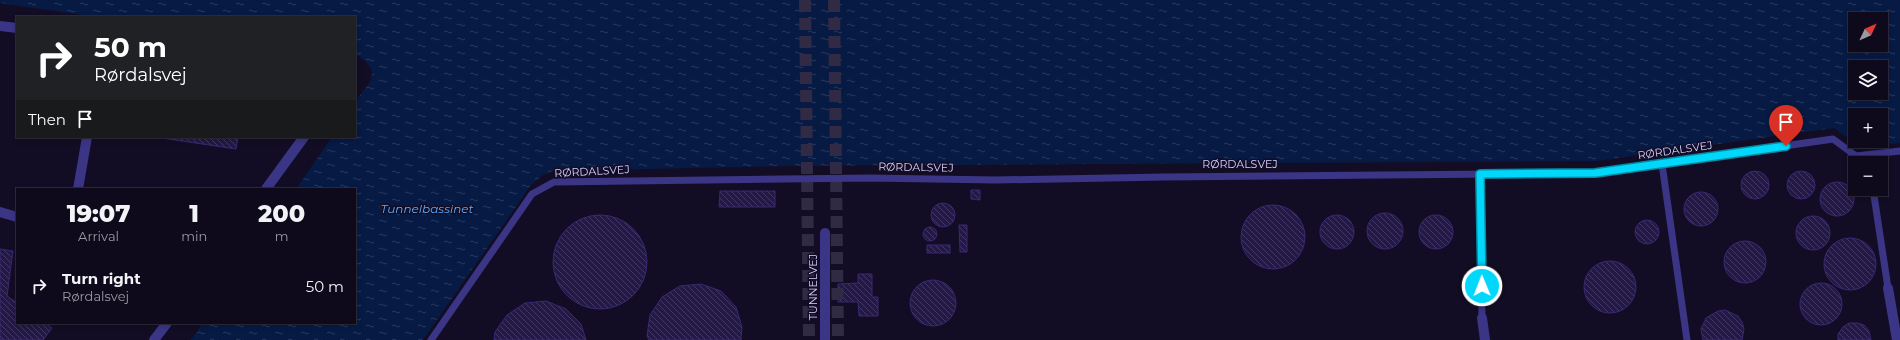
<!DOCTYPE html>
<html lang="en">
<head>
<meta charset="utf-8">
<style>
	body { margin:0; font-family:Montserrat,sans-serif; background:#171324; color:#f1f3f6; height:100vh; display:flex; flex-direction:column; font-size:15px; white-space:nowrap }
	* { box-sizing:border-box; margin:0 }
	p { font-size:13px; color:#9b9aa3 }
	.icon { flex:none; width:22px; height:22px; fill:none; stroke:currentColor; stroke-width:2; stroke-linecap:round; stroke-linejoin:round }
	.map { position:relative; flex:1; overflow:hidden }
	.drawer { position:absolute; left:16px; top:188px; width:340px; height:136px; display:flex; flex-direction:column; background:#0e0a1b; border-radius:0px; box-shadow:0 2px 6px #0003,0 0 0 1px #2e2b3a }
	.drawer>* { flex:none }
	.guide { position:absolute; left:16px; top:16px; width:340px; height:122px; border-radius:0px; box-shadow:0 2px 6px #0003,0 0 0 1px #2e2b3a; background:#202124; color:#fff; overflow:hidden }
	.needle { width:26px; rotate:46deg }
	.buttons { position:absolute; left:1848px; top:12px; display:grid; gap:8px }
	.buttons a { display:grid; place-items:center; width:40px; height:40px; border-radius:0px; background:#0e0a1b; box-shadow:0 2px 6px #0003,0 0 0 1px #2e2b3a; font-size:20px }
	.pin { position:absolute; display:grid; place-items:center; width:34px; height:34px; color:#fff; margin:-41px -17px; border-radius:50% 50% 50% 0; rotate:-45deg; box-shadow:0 0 4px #0007 }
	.pin .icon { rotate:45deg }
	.me { position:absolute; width:44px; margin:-22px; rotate:359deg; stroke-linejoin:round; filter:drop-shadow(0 0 3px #0008) }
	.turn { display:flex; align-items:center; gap:14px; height:84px; padding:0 12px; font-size:18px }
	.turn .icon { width:52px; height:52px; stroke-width:2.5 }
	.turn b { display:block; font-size:28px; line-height:34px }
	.then { display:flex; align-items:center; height:38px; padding:0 12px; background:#0003; gap:8px; font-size:15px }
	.eta { display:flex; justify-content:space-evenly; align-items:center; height:68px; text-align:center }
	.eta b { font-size:24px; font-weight:800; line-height:28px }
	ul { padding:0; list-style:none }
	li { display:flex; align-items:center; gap:12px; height:60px; padding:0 12px }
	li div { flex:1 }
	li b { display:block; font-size:15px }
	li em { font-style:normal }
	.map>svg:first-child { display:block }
</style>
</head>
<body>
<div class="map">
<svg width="1900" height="340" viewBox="0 0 1900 340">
	<defs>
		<pattern id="water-ripples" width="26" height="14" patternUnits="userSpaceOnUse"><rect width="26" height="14" fill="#061a44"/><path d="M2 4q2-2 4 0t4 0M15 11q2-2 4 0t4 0" fill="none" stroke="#2a3a60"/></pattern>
		<pattern id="building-back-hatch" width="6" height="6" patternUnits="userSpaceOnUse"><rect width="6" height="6" fill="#231846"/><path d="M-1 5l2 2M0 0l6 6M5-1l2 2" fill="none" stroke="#423962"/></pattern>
	</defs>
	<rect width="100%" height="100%" fill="#120d24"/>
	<path fill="url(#water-ripples)" fill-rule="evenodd" d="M0,0H1900V143L1862,148L1834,128L1597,161L791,166L553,171L543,175L531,185L423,340H191L203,323H355V189H296L332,137H355C355,127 353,115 355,105C358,92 381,79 368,64C363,59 361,57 355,55V17H96L0,3ZM1855,19H1881V45H1855ZM1855,67H1881V93H1855ZM1855,115H1881V141H1855Z"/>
	<g fill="url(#building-back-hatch)" stroke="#3a2874">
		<polygon points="155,137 238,137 236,149"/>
		<circle cx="1755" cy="185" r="14"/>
		<circle cx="1801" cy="185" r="14"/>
		<circle cx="1837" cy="199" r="17"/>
		<polygon points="971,190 980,190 980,200 971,199"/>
		<polygon points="720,191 775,191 775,207 719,207"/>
		<circle cx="1701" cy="209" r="17"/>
		<circle cx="943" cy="215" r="12"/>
		<circle cx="1273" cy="237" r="32"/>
		<circle cx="1385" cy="231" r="18"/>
		<circle cx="1337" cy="232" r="17"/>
		<circle cx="1436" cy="232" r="17"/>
		<circle cx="600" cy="262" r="47"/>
		<circle cx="1813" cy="233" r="17"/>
		<circle cx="1647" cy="232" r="12"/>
		<polygon points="959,225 967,225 967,252 960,252"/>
		<circle cx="930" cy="234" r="7"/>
		<circle cx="1850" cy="264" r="26"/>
		<circle cx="1745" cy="262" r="21"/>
		<rect x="927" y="245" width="23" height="8"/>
		<polygon points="0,249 13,251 7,296 17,303 17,323 45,323 52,328 43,340 0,340"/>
		<circle cx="1610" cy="287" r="26"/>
		<polygon points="858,274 872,274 872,297 878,297 878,316 859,316 858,302 838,302 838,284 858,283"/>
		<circle cx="933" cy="303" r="23"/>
		<circle cx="1821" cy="304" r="21"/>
		<polygon points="701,284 721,291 736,307 742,327 741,340 649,340 647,336 650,315 662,297 680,286"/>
		<polygon points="546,301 566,309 581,324 586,340 494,340 495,332 507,315 525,303"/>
		<polygon points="1725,310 1738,316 1742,322 1744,329 1742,340 1703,340 1701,329 1706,318 1718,311"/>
		<polygon points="1849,323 1857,323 1864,325 1869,331 1871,340 1838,340 1838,334 1843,327"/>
	</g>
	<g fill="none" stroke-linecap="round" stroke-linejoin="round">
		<g stroke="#302a45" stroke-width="12" stroke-dasharray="12 6" stroke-linecap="butt">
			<polyline points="805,0 809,340"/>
			<polyline points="834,0 838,340"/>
		</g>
		<g stroke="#3b3586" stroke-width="7">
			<polyline points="1662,164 1687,340"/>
			<polyline points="1480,174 1482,318"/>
			<polyline points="1873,189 1888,288"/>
			<polyline points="431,340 532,194 554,182 869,178 996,180 1165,177 1595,173 1833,139 1856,156 1900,151"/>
		</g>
		<g stroke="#3b3586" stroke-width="10">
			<polyline points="0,26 17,28"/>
			<polyline points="78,189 87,137"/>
			<polyline points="266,189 304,137"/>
			<polyline points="0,212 17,217"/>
			<polyline points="825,233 825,340"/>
			<polyline points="1888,288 1897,340"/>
			<polyline points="1482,318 1485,340"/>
			<polyline points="154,340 167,323"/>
		</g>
	</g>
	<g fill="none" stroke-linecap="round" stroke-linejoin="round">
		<defs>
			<polyline id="route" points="1482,286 1480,174 1595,173 1786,146"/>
		</defs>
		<use href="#route" stroke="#008ca3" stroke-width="10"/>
		<use href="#route" stroke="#00d7fb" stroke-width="7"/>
	</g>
	<g text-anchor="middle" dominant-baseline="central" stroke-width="3" stroke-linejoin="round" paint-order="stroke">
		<g font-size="11" fill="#d7d0ff" stroke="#120d24">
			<text transform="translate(1675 150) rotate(-8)">RØRDALSVEJ</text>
			<text x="1240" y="164">RØRDALSVEJ</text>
			<text transform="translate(916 167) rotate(1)">RØRDALSVEJ</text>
			<text transform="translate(592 171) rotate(-3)">RØRDALSVEJ</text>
			<text transform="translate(813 287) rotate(-90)">TUNNELVEJ</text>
		</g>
		<g font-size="12" font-style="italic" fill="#5eadff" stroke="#120d24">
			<text x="427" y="208">Tunnelbassinet</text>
		</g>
	</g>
</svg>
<div class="buttons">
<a><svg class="needle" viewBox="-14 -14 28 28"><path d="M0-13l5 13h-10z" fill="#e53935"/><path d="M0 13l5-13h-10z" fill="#9b9aa3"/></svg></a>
<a><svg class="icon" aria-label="layers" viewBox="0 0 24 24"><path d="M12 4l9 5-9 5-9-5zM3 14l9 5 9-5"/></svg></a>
<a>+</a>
<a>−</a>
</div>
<div class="pin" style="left:1786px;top:146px;background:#d93025"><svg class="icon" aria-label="arrive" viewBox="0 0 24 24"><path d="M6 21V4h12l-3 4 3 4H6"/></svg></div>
<svg class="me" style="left:1482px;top:286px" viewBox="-20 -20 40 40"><circle r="17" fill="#00d7fb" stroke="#fff" stroke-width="3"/><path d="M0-11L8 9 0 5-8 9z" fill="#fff"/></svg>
<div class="guide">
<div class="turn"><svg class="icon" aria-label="right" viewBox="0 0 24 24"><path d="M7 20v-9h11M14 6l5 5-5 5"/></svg><div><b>50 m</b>Rørdalsvej</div></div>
<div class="then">Then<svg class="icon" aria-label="arrive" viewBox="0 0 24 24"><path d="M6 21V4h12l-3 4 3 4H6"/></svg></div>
</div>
<section class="drawer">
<div class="eta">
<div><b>19:07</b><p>Arrival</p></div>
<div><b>1</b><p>min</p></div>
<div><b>200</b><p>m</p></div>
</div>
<ul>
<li><svg class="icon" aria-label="right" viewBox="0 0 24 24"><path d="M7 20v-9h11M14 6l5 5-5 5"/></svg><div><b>Turn right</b><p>Rørdalsvej</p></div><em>50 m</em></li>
</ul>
</section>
</div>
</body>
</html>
